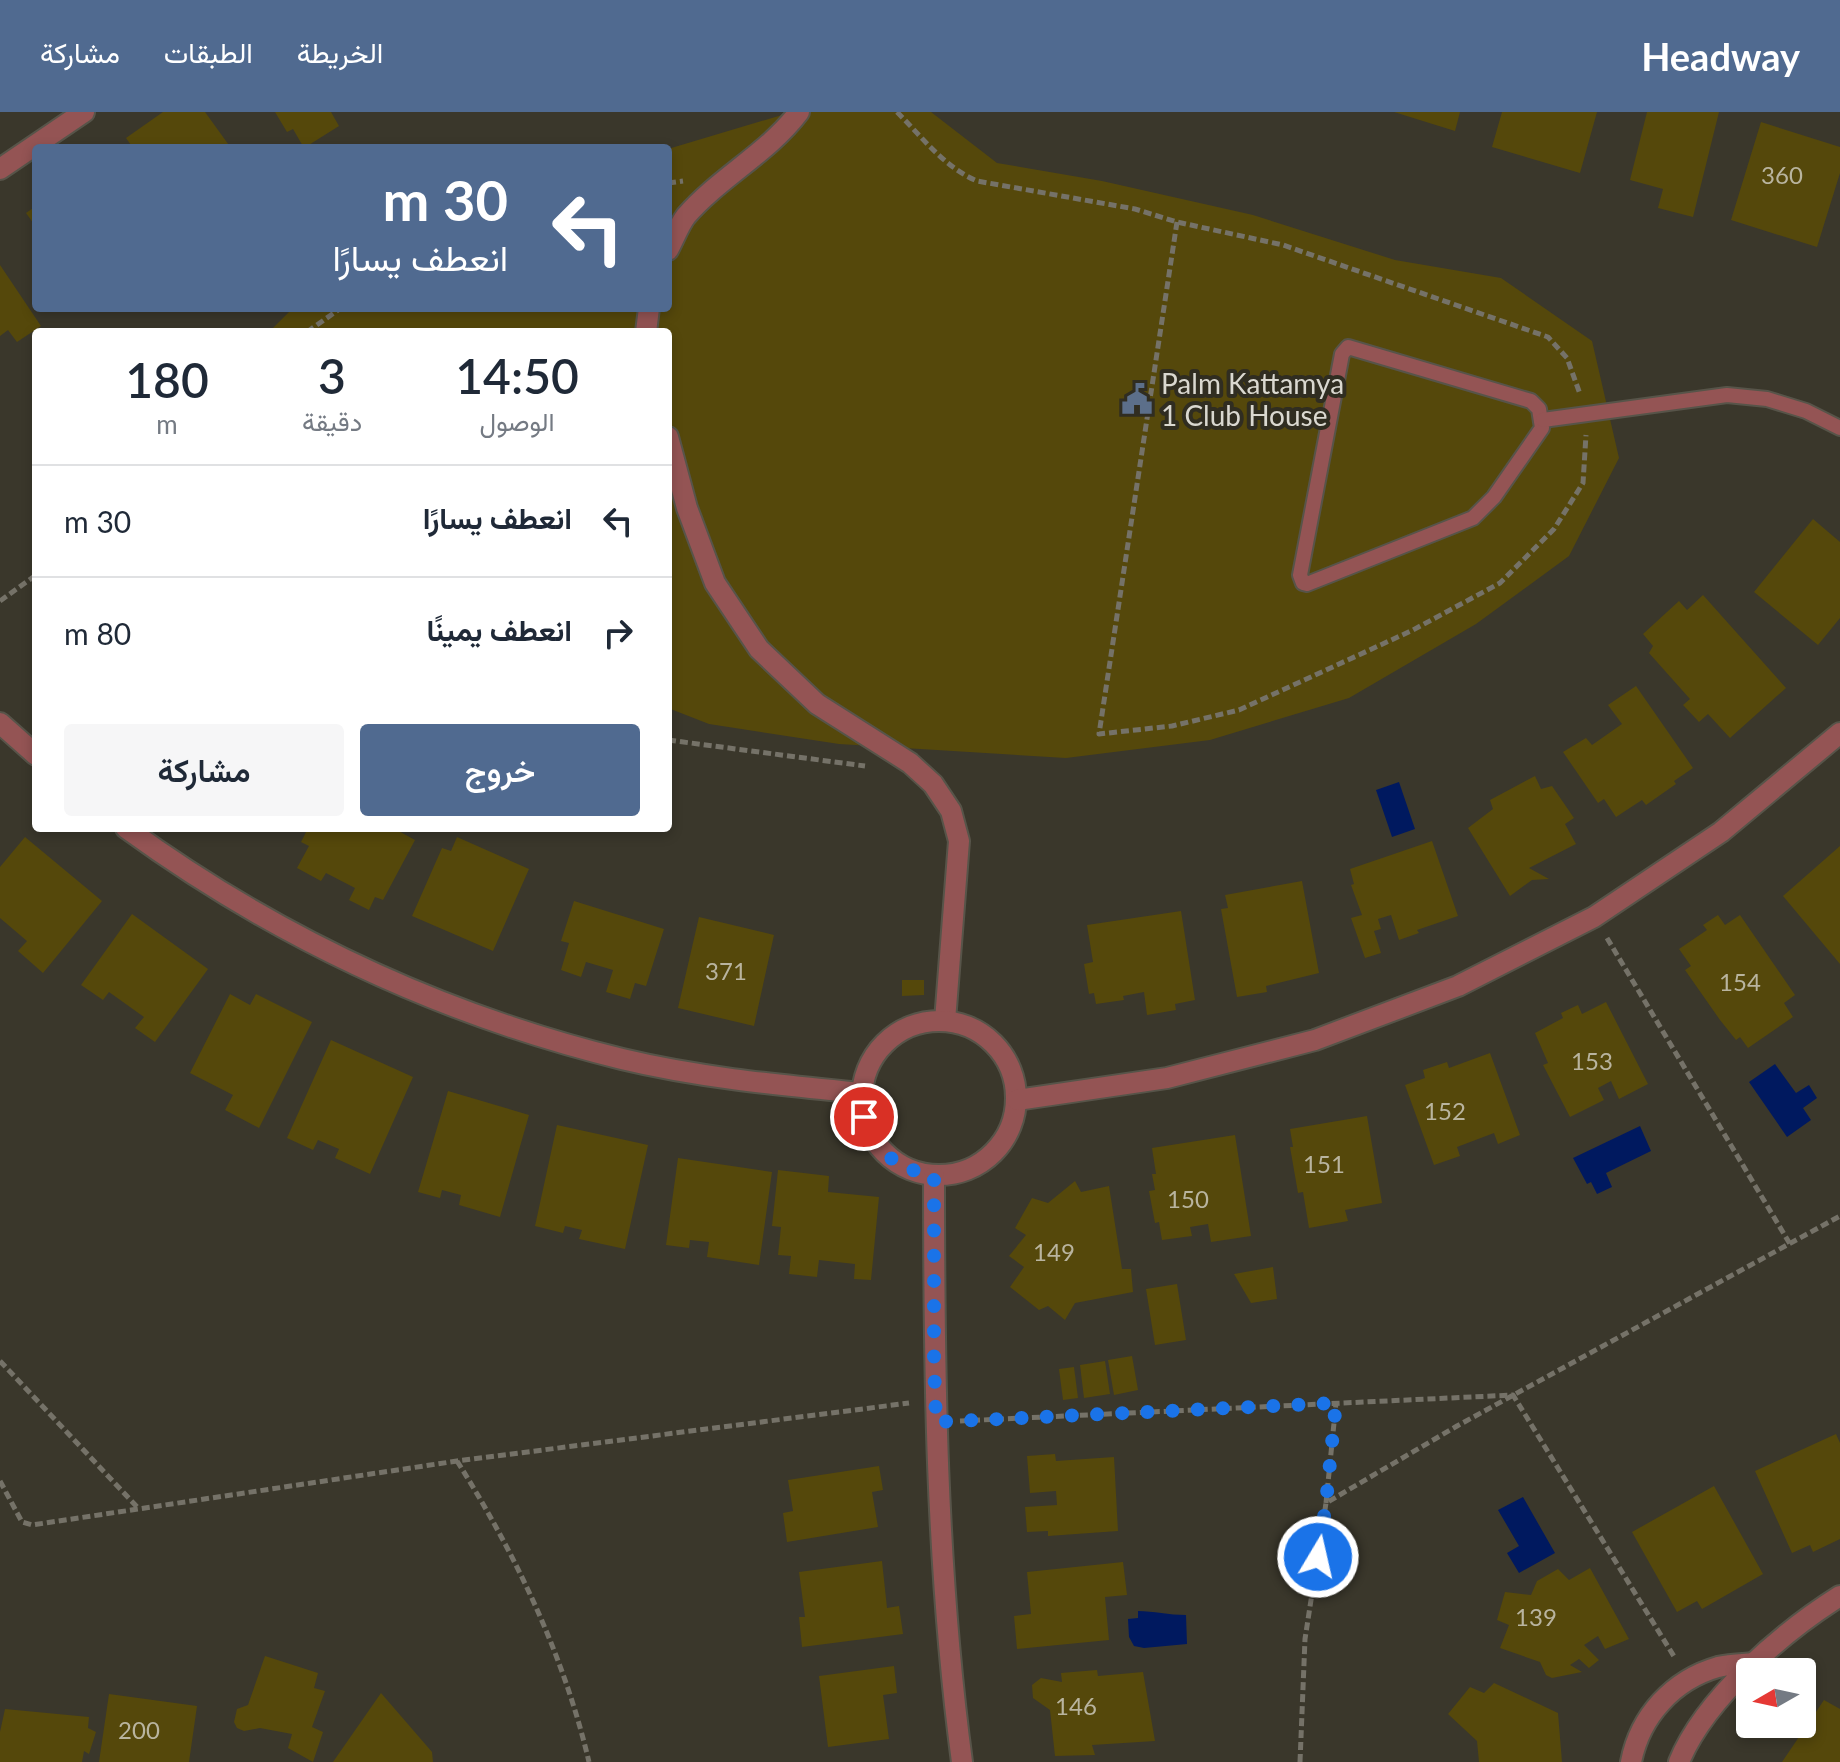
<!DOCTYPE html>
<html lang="ar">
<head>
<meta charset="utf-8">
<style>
	body { margin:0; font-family:Lato,Vazirmatn,sans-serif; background:#f6f6f7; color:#1f2937; direction:rtl; height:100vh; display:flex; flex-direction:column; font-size:30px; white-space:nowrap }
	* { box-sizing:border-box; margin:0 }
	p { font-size:26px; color:#747a83 }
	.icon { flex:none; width:44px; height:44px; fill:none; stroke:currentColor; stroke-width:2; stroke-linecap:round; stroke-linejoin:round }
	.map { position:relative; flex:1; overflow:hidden; direction:ltr }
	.side { position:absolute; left:32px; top:216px; width:640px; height:504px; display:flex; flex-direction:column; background:#fff; border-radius:8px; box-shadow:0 4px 12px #0003; direction:rtl }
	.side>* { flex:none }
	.guide { position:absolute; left:32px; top:32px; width:640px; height:168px; border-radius:8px; box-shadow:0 4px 12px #0003; direction:rtl; background:#506a90; color:#fff; overflow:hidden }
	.needle { width:52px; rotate:261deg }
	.tools { position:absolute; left:1736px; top:1546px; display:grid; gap:16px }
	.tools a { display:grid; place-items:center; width:80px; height:80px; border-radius:8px; background:#fff; box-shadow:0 4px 12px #0003; font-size:40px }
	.pin { position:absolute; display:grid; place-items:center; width:68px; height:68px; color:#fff; margin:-34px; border:4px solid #fff; border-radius:50%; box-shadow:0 2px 8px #0007 }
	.me { position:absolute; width:88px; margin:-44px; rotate:9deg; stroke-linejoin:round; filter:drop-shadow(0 0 6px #0008) }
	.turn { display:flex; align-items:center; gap:28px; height:168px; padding:0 32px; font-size:36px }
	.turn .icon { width:104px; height:104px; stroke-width:2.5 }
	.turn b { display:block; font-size:56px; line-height:68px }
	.eta { display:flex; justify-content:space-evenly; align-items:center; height:136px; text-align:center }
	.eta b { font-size:48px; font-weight:600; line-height:56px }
	.primary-button { display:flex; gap:16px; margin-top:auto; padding:16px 32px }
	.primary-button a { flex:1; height:92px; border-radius:8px; background:#506a90; color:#fff; font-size:32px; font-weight:600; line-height:92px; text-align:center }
	.primary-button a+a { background:#f6f6f7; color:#1f2937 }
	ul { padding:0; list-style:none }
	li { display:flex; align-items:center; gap:24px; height:112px; padding:0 32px; border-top:2px solid #e0e1e3 }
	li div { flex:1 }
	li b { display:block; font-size:30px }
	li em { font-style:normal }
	header { display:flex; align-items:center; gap:48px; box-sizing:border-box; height:112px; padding:0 40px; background:#506a90; color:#fff }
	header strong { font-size:38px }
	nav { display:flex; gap:44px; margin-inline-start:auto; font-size:28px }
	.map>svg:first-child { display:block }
</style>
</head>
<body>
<header>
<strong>Headway</strong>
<nav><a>الخريطة</a><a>الطبقات</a><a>مشاركة</a></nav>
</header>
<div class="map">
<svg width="1840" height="1650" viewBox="0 0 1840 1650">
	<rect width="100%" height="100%" fill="#3a372b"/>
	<g fill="#00195f">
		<polygon points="1399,670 1415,717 1392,725 1376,678"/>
		<polygon points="1775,952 1796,981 1809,973 1817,986 1803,996 1811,1008 1787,1025 1749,970"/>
		<polygon points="1640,1014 1651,1039 1606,1061 1612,1075 1597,1082 1591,1070 1587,1072 1573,1046"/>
		<polygon points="1523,1385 1555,1441 1519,1461 1507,1441 1519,1434 1498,1398"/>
		<path d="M1138,1499C1153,1499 1169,1503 1186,1503L1187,1532L1144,1536L1134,1534L1129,1525L1128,1507L1138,1506Z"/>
	</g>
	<g fill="#55480b">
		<polygon points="163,0 205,0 231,36 133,36 126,26"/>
		<polygon points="275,0 331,0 339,14 304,36 293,17 287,20"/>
		<polygon points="792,0 931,0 997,51 1102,69 1253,103 1395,148 1501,166 1592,229 1619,346 1569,444 1476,512 1349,586 1210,628 1066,646 839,632 709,612 668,596 668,220 269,220 293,196 668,196 668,37"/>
		<polygon points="1394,0 1460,0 1455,19"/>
		<polygon points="1502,0 1597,0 1580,61 1492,35"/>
		<polygon points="1647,0 1719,0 1693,105 1658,96 1663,77 1630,68"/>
		<polygon points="1761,10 1840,35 1840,61 1817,135 1731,108"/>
		<polygon points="36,94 36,115 26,101"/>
		<polygon points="0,153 41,214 17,230 8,218 0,224"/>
		<polygon points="1813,407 1840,430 1840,506 1818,533 1754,480"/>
		<polygon points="1703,483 1786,576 1730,626 1708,602 1699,610 1683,593 1690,587 1649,541 1653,534 1643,522 1679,489 1687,498"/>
		<polygon points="1636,574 1693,656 1674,669 1676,672 1646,693 1642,688 1616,705 1604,687 1598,691 1563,640 1586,626 1592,633 1622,612 1608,593"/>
		<polygon points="1535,664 1541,677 1552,674 1574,706 1565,712 1576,732 1529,756 1549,767 1532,768 1510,784 1468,716 1493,697 1490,688"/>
		<polygon points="308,716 393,716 415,728 383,788 375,785 369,798 349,788 355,776 326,761 321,769 297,756 309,734 301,730"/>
		<polygon points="25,725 102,789 43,861 18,839 27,829 0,806 0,755"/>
		<polygon points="457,725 529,757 493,839 412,804 442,736 451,739"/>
		<polygon points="1432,729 1458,804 1417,818 1419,821 1399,828 1391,803 1378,807 1381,817 1374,819 1381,841 1365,846 1351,806 1362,803 1351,773 1354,772 1350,757"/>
		<polygon points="1840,734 1840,852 1783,784"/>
		<polygon points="1302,769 1319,861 1266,874 1267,880 1237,885 1221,797 1228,796 1225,783"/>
		<polygon points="574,789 664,817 646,874 635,871 630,887 606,880 613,858 586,850 581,865 561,858 569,831 561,829"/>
		<polygon points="1181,799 1195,888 1175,892 1176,898 1147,903 1144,880 1123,884 1124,888 1096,892 1094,881 1089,882 1084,852 1093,850 1087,813"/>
		<polygon points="132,802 208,857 155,930 135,916 144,905 109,880 103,888 81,873"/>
		<polygon points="1718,803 1725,813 1740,803 1795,883 1784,891 1793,905 1748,936 1740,925 1736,928 1720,908 1685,858 1691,854 1679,837 1707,818 1703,813"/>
		<polygon points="699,805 774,823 754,914 678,896"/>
		<polygon points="902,868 924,868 924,883 902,884"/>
		<polygon points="230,882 250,893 256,882 312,910 259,1016 225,998 233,983 190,961"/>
		<polygon points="1606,890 1648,972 1619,987 1611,969 1598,976 1604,988 1570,1005 1543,953 1548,951 1535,921 1563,906 1561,901 1578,893 1582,902"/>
		<polygon points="331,928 413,965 370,1062 335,1046 339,1037 318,1028 313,1038 287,1026"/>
		<polygon points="1490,941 1520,1023 1498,1032 1494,1021 1457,1035 1460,1044 1434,1053 1405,973 1425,966 1423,958 1447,950 1449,956"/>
		<polygon points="448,979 529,1003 500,1105 459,1093 461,1083 442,1078 440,1086 418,1080"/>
		<polygon points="1367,1004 1382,1091 1345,1098 1348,1109 1309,1116 1303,1080 1298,1081 1290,1035 1293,1035 1290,1017"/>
		<polygon points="557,1013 648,1033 625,1137 579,1127 582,1118 565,1114 563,1121 535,1114"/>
		<polygon points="1235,1023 1251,1124 1211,1130 1208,1112 1190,1115 1192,1124 1162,1128 1159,1110 1155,1111 1149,1079 1155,1078 1152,1062 1156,1062 1152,1036"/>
		<polygon points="678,1046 772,1060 759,1153 707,1145 709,1130 690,1128 689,1136 666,1133"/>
		<polygon points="778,1058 829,1064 828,1080 879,1085 871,1168 854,1167 855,1152 819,1148 817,1165 789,1162 791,1144 778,1143 781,1115 772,1114"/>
		<polygon points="1075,1069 1081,1080 1109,1074 1122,1157 1131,1157 1133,1180 1075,1191 1065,1208 1048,1194 1039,1198 1010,1175 1024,1155 1009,1144 1026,1123 1015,1116 1032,1086 1048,1091"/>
		<polygon points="1273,1155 1277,1187 1251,1191 1234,1162"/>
		<polygon points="1177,1172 1186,1228 1155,1233 1146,1177"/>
		<polygon points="1132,1244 1138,1278 1114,1283 1108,1248"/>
		<polygon points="1105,1249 1110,1282 1084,1286 1080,1253"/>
		<polygon points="1074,1255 1078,1286 1063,1288 1059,1257"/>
		<polygon points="1836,1322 1840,1331 1840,1427 1813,1440 1810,1433 1792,1441 1755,1359"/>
		<polygon points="1055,1342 1056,1349 1114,1345 1118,1419 1048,1424 1048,1419 1027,1420 1025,1395 1057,1393 1056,1379 1030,1381 1027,1344"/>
		<polygon points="879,1354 883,1378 872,1380 878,1415 787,1430 783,1401 793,1399 788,1368"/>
		<polygon points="1714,1374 1763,1462 1702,1497 1697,1489 1677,1500 1632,1420"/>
		<polygon points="882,1449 887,1496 899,1494 903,1522 802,1535 799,1505 805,1505 799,1460"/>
		<polygon points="1123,1450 1127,1483 1105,1485 1109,1528 1017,1537 1014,1504 1031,1502 1027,1460"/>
		<polygon points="1590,1456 1629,1527 1605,1537 1598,1524 1584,1533 1599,1548 1589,1556 1579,1547 1570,1553 1582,1560 1552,1566 1546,1563 1540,1550 1500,1536 1509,1513 1497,1508 1505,1480 1531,1483 1537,1469 1558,1457 1569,1468"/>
		<polygon points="265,1544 318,1561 314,1576 325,1579 312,1615 323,1620 313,1650 288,1636 292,1622 260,1616 244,1619 237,1616 234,1610 237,1597 248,1593"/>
		<polygon points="894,1554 897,1581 883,1583 889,1627 828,1635 819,1564"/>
		<polygon points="1097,1558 1098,1564 1143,1560 1155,1629 1092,1633 1095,1643 1055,1644 1050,1598 1033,1586 1032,1573 1041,1566 1062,1570 1061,1561"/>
		<polygon points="1494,1571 1558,1601 1562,1650 1479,1650 1477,1629 1448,1602 1470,1575 1484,1581"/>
		<polygon points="381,1581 432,1640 433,1650 333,1650"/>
		<polygon points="109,1582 197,1594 189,1650 99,1650"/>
		<polygon points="1824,1588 1840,1597 1840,1650 1782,1650"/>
		<polygon points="5,1597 89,1605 88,1616 96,1620 89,1642 84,1639 82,1650 0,1650 0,1620"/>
	</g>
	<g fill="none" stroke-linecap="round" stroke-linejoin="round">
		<defs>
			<g id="service">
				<polygon points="1348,235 1531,289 1539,297 1542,316 1494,385 1473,406 1307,472 1303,471 1300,463 1342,242"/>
				<polyline points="1543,308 1727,283 1767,287 1806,299 1840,316"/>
			</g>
			<g id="minor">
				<polyline points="0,57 84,0"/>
				<path d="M668,138C674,127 679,113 686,104C720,65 768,41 799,0"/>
				<polyline points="646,220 649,196"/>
				<polyline points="668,325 687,396 715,471 759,537 817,592 910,651 933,672 951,699 959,729 945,909"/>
				<polyline points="0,611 36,643"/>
				<path d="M126,716C276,825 443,903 622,947C701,966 781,973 862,981"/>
				<circle cx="939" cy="986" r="77"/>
				<polyline points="1017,988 1167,966 1315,928 1458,874 1594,805 1721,720 1840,621"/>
				<path d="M934,1064C934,1260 936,1456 962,1650"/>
				<path d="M1631,1650C1640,1604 1673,1568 1718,1555C1730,1552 1743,1552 1755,1551"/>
				<path d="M1679,1650C1705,1586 1783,1520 1840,1484"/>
			</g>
		</defs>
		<use href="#service" stroke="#575449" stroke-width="18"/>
		<use href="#minor" stroke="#575449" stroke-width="24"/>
		<g stroke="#757268" stroke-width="5" stroke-dasharray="8 4" stroke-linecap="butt">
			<path d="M897,0C922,25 944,55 977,69L1135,97L1177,110L1283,133L1548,225L1567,246L1580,282"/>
			<polyline points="668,71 683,69"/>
			<polyline points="1177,110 1099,622 1172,614 1239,598 1413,518 1500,471 1554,417 1583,371 1586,323"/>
			<polyline points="307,220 341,196"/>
			<polyline points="0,489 36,463"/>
			<polyline points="668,628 865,654"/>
			<polyline points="1607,826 1790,1132"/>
			<polyline points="0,1249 139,1397"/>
			<polyline points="960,1309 1513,1283 1675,1546"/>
			<path d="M457,1349C515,1441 564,1543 589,1650"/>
			<polyline points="0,1369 22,1410 32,1413 457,1349 909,1291"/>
			<polyline points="1326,1391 1336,1291"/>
			<polyline points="1300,1650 1305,1527 1326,1391 1457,1314 1840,1104"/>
		</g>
		<use href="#service" stroke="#945454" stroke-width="14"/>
		<use href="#minor" stroke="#945454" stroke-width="20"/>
	</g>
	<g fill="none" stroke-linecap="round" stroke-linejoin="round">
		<path stroke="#1a73e8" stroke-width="14" stroke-dasharray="0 25.2" d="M864,1005C879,1043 895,1055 934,1064V1249L936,1310L1336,1291L1326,1391L1318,1445"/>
	</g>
	<defs>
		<symbol id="civic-bare" viewBox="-9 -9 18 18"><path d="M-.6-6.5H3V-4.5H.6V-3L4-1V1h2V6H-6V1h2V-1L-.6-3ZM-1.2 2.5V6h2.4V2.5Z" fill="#5c6f8a" stroke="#302d21" stroke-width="2.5" paint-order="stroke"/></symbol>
	</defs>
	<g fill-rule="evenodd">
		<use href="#civic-bare" x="1115" y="265" width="44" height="44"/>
	</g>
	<g text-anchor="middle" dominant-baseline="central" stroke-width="8" stroke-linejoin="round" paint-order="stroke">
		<g font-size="24" fill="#b9b49f">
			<text x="1782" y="62">360</text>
			<text x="726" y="858">371</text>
			<text x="1740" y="869">154</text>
			<text x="1592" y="948">153</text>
			<text x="1445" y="998">152</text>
			<text x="1324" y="1051">151</text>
			<text x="1188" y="1086">150</text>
			<text x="1054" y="1139">149</text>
			<text x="1536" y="1504">139</text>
			<text x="1076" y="1593">146</text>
			<text x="139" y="1617">200</text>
		</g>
		<g font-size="28" fill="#dad8d0" stroke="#302d21" text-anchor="start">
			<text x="1161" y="271">Palm Kattamya<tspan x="1161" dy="32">1 Club House</tspan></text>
		</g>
	</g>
</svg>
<div class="tools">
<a><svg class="needle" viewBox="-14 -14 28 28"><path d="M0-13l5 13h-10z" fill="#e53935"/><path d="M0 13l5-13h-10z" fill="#747a83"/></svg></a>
</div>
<div class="pin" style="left:864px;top:1005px;background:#d93025"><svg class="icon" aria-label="arrive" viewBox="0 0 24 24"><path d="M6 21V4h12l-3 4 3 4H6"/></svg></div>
<svg class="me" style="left:1318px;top:1445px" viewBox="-20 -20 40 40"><circle r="17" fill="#1a73e8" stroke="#fff" stroke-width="3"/><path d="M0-11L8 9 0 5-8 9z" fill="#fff"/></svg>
<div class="guide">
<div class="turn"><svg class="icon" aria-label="left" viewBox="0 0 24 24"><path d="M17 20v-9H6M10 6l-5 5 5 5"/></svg><div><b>30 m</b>انعطف يسارًا</div></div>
</div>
<section class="side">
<div class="eta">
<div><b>14:50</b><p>الوصول</p></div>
<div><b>3</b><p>دقيقة</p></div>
<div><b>180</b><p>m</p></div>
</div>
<ul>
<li><svg class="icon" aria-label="left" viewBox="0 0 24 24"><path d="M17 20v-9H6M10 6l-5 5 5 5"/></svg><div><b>انعطف يسارًا</b></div><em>30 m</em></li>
<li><svg class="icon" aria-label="right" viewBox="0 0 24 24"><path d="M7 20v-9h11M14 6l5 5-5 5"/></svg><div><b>انعطف يمينًا</b></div><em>80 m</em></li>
</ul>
<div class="primary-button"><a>خروج</a><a>مشاركة</a></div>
</section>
</div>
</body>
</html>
